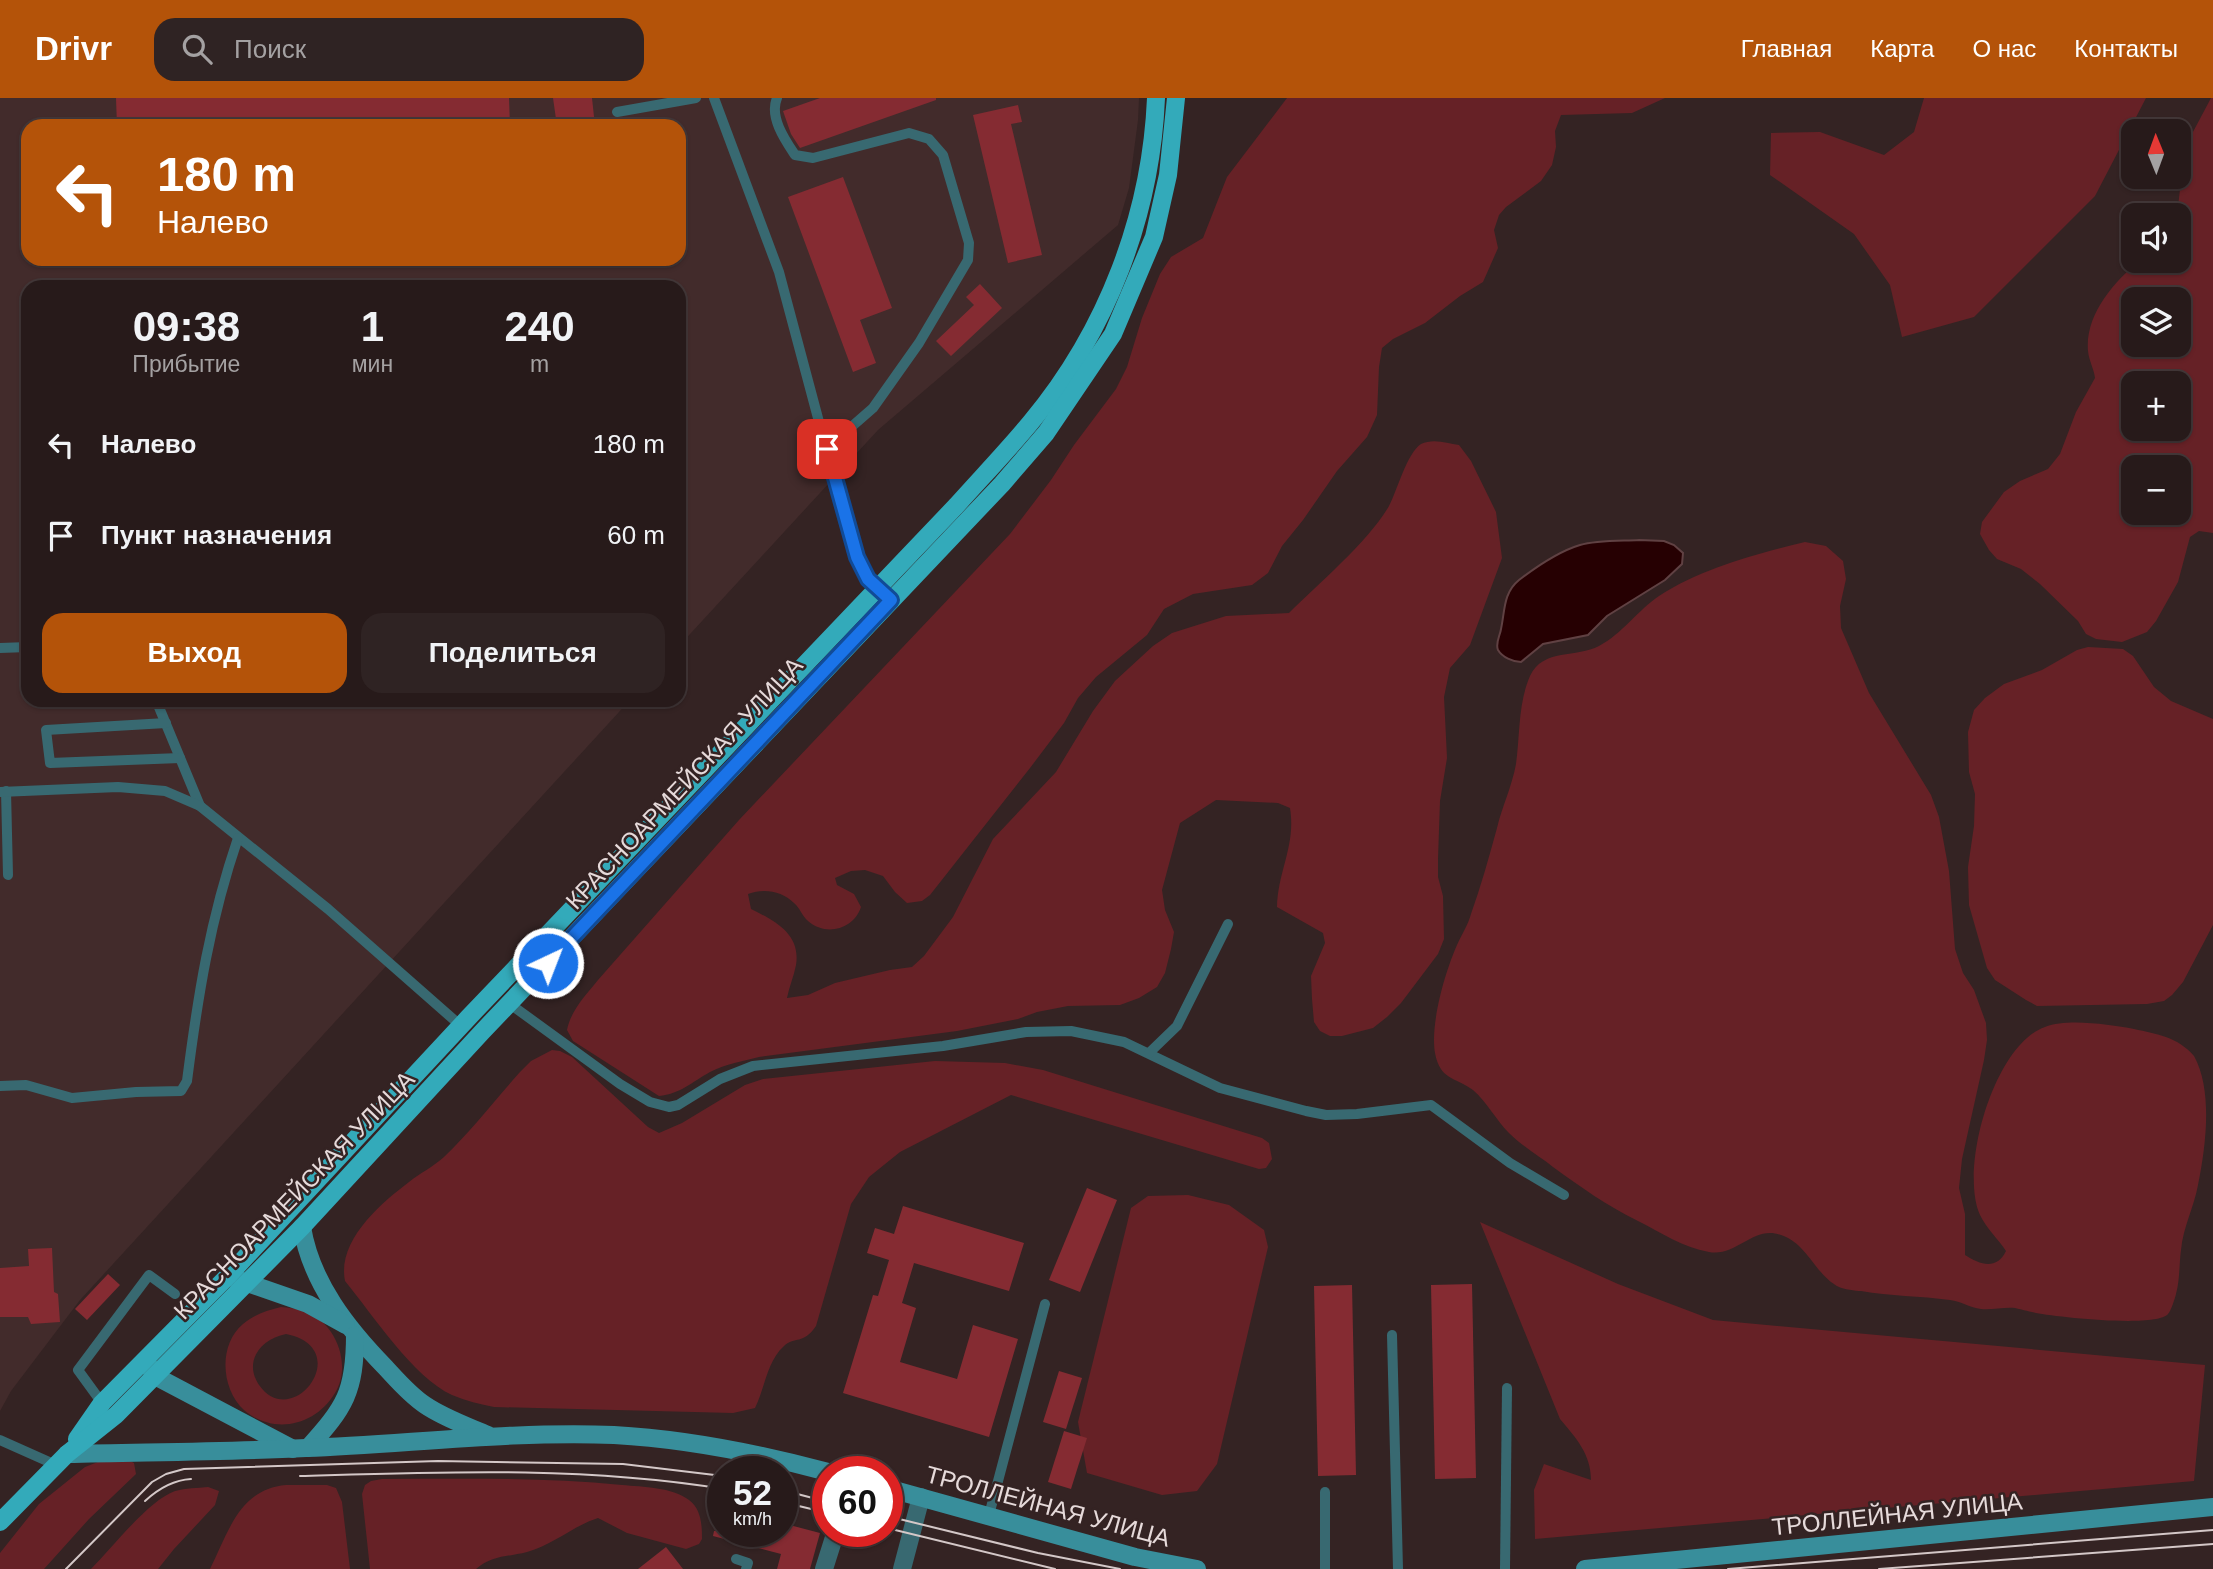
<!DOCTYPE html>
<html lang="ru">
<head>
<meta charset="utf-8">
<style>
	body { margin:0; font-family:Helvetica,sans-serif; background:#2f2323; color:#f1f3f6; height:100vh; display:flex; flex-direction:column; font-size:26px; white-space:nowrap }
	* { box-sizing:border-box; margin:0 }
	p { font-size:23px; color:#a4a1a2 }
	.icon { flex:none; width:38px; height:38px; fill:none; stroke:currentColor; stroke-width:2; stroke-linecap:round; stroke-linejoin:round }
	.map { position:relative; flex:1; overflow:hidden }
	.drawer { position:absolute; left:21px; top:182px; width:665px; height:427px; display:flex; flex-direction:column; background:#271a1a; border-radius:21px; box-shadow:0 2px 5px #0004,0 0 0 2px #433839 }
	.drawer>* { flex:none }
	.hud { position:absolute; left:21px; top:21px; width:665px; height:147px; border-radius:21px; box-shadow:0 2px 5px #0004,0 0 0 2px #433839; background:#b45309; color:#fff; overflow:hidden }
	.needle { width:46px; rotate:359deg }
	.controls { position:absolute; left:2121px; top:21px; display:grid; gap:14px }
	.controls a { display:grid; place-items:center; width:70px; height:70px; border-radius:14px; background:#271a1a; box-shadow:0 2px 5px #0004,0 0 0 2px #433839; font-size:35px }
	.speed { position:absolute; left:707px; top:1358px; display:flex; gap:14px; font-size:35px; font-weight:700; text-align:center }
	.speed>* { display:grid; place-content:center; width:91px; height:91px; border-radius:50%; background:#271a1a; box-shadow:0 2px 5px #0004,0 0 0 2px #433839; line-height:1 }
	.speed small { font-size:18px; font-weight:400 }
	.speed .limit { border:10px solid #d22; background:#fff; color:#111 }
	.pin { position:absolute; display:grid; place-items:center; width:60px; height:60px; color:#fff; margin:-30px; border-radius:14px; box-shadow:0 4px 10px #0006 }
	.me { position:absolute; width:77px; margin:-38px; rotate:43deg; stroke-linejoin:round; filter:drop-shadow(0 0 5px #0008) }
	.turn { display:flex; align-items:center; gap:24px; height:147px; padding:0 21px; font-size:32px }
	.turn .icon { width:91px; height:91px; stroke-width:2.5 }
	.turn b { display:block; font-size:49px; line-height:60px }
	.eta { display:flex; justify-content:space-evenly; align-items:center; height:119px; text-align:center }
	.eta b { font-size:42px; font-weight:700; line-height:49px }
	.button { display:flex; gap:14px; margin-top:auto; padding:14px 21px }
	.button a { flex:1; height:80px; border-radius:21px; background:#b45309; color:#fff; font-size:28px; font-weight:700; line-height:80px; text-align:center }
	.button a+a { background:#2f2323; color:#f1f3f6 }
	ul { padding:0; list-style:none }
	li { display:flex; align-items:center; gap:21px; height:91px; padding:0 21px }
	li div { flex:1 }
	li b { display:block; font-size:26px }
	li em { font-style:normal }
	header { display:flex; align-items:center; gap:42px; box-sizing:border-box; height:98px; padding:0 35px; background:#b45309; color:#fff }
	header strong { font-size:33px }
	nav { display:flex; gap:38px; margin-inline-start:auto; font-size:24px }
	.search { width:490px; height:63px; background:#2f2323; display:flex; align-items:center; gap:18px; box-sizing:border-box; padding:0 24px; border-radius:21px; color:#a4a1a2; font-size:26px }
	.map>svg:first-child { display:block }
</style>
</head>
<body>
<header>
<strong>Drivr</strong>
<div class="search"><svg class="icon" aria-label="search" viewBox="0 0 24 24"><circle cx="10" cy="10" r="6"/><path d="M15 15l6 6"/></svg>Поиск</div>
<nav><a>Главная</a><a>Карта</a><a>О нас</a><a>Контакты</a></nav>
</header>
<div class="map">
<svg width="2213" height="1471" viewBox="0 0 2213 1471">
	<rect width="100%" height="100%" fill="#342323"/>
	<path fill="#422b2b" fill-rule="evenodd" d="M0,0H1139L1138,22L1129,90L1118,127L878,332L679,548V189H28V602H630L80,1202L11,1293L0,1313ZM28,28H679V161H28Z"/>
	<g fill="#662126" fill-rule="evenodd">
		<path d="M1287,0H1665L1632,15L1561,17L1555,33L1556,49L1552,67L1541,83L1506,109L1499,117L1494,132L1498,150L1483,184L1460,198L1425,225L1393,241L1382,250L1379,269L1377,317L1367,339L1337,373L1303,422L1282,448L1268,475L1252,487L1193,496L1164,511L1147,537L1096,579L1078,600L1064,625L1030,670L930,797L922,803L907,805L895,794L883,778L865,772L851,773L835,780L837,787L854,796L861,809C854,831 826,839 808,823C802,818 800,810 794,805C782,793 764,790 748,796L751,811C775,823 801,836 796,867C794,878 789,889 787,900L808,897L835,885L890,872L912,869L924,858L953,819L993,741L1056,674L1093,613L1115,583L1153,548L1172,535L1226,518L1289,515C1318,486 1369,443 1389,408C1397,393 1407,355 1421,346C1433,340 1447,345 1459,347L1471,363L1496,414L1502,460L1470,547L1450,570L1444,599L1447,660L1440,703L1438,761V779L1443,798L1444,841L1438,856L1401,905L1387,919L1373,930L1342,938H1330L1320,933L1314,924L1312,901L1311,878L1325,845L1323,835L1277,809C1278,772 1296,748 1290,710L1278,705L1216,702L1180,725L1162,792L1165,812L1174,834L1171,851L1165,875L1157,889L1139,900L1120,907L1068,908L1037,914L1018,921L957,933L759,959C743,963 726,966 710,974C692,984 680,996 659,998L573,943L567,932C571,912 586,897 598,882L739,722L1010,436L1051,382L1074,347L1116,291L1127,269L1142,220L1160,176L1171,159L1203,140L1227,79Z"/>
		<polygon points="1924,0 2146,0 2095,98 1974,219 1902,239 1890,187 1854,136 1770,77 1771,35 1820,34 1884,57 1914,34"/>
		<path d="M2211,0H2213V435L2199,433L2190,439L2178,484L2156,523L2147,534L2122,544L2096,541L2086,536L2078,523L2040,486L2021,471L1997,461L1989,452L1980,436L1982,424L2004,394L2020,383L2048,371L2060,356L2076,314L2095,280C2094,271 2089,263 2088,253C2085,217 2113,185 2139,163H2179V117H2177L2185,49ZM2179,201V247H2133V201ZM2133,285H2179V331H2133ZM2133,369H2179V415H2133Z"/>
		<path d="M1805,444L1826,448L1843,463L1846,481L1840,508L1841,530L1869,595L1931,697L1939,719L1949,773L1955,851L1963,875L1974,892L1986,925L1987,942L1984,962L1962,1061L1959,1090L1965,1116V1157C1980,1167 1997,1172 2006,1153C1999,1142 1986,1130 1980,1117C1959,1070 1994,947 2045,929C2069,920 2110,927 2134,931C2157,936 2178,939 2194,958C2213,992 2206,1048 2198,1087C2194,1109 2183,1129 2181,1152C2179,1167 2180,1181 2176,1196C2175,1200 2171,1213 2168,1216C2156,1230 2057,1219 2036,1215C2031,1214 2020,1211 2015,1210C2004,1209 1992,1212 1981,1211C1970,1210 1961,1203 1950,1202C1920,1198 1890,1198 1861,1193C1856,1193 1843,1191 1839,1189C1815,1177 1808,1146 1781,1137C1753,1127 1737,1159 1709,1154C1682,1149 1662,1135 1638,1123C1606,1107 1582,1090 1553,1069C1539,1058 1522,1048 1509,1035C1496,1022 1487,1004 1473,992C1455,979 1440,982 1435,955C1430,926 1445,874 1457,847C1462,836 1468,827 1471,816C1481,788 1489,759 1497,730C1502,709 1512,688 1516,666C1520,638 1518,605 1530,578C1543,550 1577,560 1599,548C1622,536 1638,512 1659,498C1702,470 1756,456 1805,444Z"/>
		<polygon points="2088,549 2123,551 2133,558 2154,589 2171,603 2213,621 2213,827 2183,884 2172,897 2164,903 2147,906 2037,908 2026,902 1995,882 1987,870 1969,807 1968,769 1974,728 1975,696 1969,674 1968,634 1974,612 1985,600 2004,586 2042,572 2077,552"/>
		<path d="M552,952L560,953L572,959L648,1029L659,1035L682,1025L745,987L763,981L935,963L1005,965L1043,972L1262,1040L1269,1045L1272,1061L1266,1070L1259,1071L1011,997L900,1054L869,1079L851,1106L816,1228C803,1247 795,1238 784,1248C767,1263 765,1290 755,1310L733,1315L494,1309C480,1306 466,1303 452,1297C413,1279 373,1217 345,1183C337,1143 380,1106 409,1084C420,1075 433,1069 444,1059C471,1033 495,1002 520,974L531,963Z"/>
		<polygon points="1188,1097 1229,1107 1264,1132 1268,1149 1217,1366 1197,1393 1162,1397 1087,1375 1078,1324 1131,1110 1148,1098"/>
		<path d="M1480,1124L1618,1186L1713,1222L2205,1267L2194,1383L1535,1441L1534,1392L1544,1366L1591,1382C1591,1356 1576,1340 1560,1321Z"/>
		<path d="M281,1209C288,1210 296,1210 302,1212C335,1222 353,1266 335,1295C316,1327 274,1338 244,1312C221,1291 218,1247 243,1226C255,1216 266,1213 281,1209ZM286,1236C356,1250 293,1335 259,1287C243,1263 261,1241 286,1236Z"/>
		<polygon points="103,1362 128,1362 134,1365 136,1376 89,1421 44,1471 0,1471 0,1455 39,1406 85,1369"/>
		<path d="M382,1381C462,1381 543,1379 622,1387C643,1389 672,1389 689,1402C701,1411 702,1426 702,1441L699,1446L686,1451L627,1435L598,1420C573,1428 553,1447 527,1454C508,1459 492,1457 476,1471H370L362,1396L365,1387L371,1383Z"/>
		<path d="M286,1387H327L336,1390L342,1404L350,1471H210C228,1435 239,1391 286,1387Z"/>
		<path d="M208,1389L219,1393L215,1407L174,1451L158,1471H91C112,1450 149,1402 175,1393C186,1390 197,1390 208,1389Z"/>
	</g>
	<path fill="#260002" stroke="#604143" stroke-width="2" d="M1639,442L1664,443L1674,447L1683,455L1682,466L1665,482L1607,518L1588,537L1543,546L1521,564C1513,564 1502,559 1498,552C1495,545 1500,538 1501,531C1505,513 1503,495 1519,482C1536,469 1560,453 1580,447C1597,442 1621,443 1639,442Z"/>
	<g fill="#852b32">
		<polygon points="116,0 509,0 510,28 117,28"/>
		<polygon points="553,0 592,0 595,28 557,28"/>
		<polygon points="820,0 936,0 936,2 800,50 791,36 783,13"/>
		<polygon points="1018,7 1022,24 1011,26 1042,157 1008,165 973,17"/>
		<polygon points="843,79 892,210 860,222 876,265 853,274 788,99"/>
		<polygon points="980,186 1002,210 951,258 936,243 974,207 966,199"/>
		<polygon points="1087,1090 1117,1102 1080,1194 1049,1182"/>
		<polygon points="903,1108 1024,1145 1009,1193 914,1165 902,1205 916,1210 900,1264 957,1281 973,1227 1018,1241 989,1339 843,1295 873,1197 878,1198 889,1162 867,1155 875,1130 894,1136"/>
		<polygon points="52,1150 54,1194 58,1196 60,1224 31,1226 28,1219 0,1219 0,1170 29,1168 28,1151"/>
		<polygon points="108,1176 120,1187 87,1222 75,1211"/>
		<polygon points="1472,1186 1476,1380 1435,1381 1431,1187"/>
		<polygon points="1352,1187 1356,1377 1318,1378 1314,1188"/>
		<polygon points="1059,1273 1082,1280 1066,1331 1043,1324"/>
		<polygon points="1064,1333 1087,1340 1071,1391 1048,1384"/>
		<polygon points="782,1425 820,1435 810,1471 777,1471 781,1456 713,1438 714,1433 782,1433"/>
		<polygon points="666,1449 683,1471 638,1471"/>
	</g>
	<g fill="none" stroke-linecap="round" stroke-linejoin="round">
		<g stroke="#386971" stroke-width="10">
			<polyline points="714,0 779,174 850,440 862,471 881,494"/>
			<path d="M777,0C769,19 785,42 795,57L813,60L909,35L929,41L943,57L969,145L968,162L919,245L873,310L826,351"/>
			<polyline points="617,14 696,0"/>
			<polyline points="0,550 28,549"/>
			<polyline points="156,602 200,708"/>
			<polyline points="166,625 46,632 50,665 180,660"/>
			<polyline points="6,693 8,777"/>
			<polyline points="0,694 118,689 165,693 200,708 328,811 461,928"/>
			<polyline points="510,906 620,986 650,1004 669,1009 678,1007 720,981 753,968 943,948 1026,934 1071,933 1124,944 1220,990 1306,1013 1326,1017 1357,1016 1431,1007 1510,1065 1564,1097"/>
			<polyline points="1149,955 1177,928 1228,826"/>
			<path d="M0,988L26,987L72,1000L136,994L181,993L187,983C198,897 210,822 238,740"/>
			<polyline points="1392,1237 1398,1471"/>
			<polyline points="102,1305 78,1272 149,1177 175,1196"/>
			<polyline points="0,1342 56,1367"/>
			<polyline points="1325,1394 1325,1471"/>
			<polyline points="989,1417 1045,1206"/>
			<polyline points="736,1461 748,1465 746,1471"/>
			<polyline points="1505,1471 1507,1290"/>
		</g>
		<g stroke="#386971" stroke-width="18">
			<polyline points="824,1471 836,1433"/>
			<polyline points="902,1471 921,1399"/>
		</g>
		<g stroke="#388e9b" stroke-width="18">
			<path d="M302,1129C311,1185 348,1231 386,1270C398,1283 410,1297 425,1307C444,1320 467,1328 488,1337"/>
			<polyline points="233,1180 308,1206 346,1227"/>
			<polyline points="149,1268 155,1278 293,1351"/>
			<path d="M308,1350C345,1309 355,1294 355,1237"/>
			<path d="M67,1356C147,1354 227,1354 306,1350C408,1346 511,1333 614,1337C687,1341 757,1355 828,1374"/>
			<polyline points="887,1390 1135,1459 1197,1471"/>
			<polyline points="1585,1471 2213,1409"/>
		</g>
		<g stroke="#33aaba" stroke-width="18">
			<path d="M77,1341L102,1305L228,1178L468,920L956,408C981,380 1007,353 1031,324C1107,233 1151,117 1156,0"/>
			<polyline points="0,1424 67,1356 116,1317 302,1129 482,934 1002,386 1046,335 1113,236 1154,139 1168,77 1176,0"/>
		</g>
		<g stroke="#d4c8c8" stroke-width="2">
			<path d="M300,1378C441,1374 583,1368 723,1391"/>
			<polyline points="782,1392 828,1404"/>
			<path d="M145,1403C158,1391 173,1382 191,1381"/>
			<polyline points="782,1404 828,1415"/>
			<polyline points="887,1418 1038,1455 1120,1471"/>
			<polyline points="887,1430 1055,1471"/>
			<polyline points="66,1471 152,1384 166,1376 184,1371 438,1363 623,1366 723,1378"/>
			<polyline points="1728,1471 2213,1432"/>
			<polyline points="1879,1471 2213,1446"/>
		</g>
	</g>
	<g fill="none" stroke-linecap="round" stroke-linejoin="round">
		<defs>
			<polyline id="route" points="548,865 891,502 868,481 857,459 827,351"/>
		</defs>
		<use href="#route" stroke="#114b97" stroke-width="18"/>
		<use href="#route" stroke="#1a73e8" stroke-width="12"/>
	</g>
	<g text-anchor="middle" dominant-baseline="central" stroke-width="5" stroke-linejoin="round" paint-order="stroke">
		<g font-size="24" fill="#e6dada" stroke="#342323">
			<text transform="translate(684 685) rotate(-47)">КРАСНОАРМЕЙСКАЯ УЛИЦА</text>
			<text transform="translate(294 1097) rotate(-46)">КРАСНОАРМЕЙСКАЯ УЛИЦА</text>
			<text transform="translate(1048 1408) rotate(15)">ТРОЛЛЕЙНАЯ УЛИЦА</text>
			<text transform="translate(1897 1416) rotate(-6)">ТРОЛЛЕЙНАЯ УЛИЦА</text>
		</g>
	</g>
</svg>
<div class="controls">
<a><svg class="needle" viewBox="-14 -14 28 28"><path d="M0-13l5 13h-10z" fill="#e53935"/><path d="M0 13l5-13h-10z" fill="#a4a1a2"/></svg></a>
<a><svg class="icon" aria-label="sound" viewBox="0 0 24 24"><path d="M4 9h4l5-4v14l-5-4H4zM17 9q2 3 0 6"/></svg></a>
<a><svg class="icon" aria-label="layers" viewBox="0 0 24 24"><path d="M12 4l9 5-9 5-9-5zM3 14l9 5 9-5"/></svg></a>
<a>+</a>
<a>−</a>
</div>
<div class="speed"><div>52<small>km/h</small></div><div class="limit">60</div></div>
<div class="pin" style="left:827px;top:351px;background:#d93025"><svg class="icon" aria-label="arrive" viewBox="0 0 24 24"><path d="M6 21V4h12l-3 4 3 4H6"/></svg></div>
<svg class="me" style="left:548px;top:865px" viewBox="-20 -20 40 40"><circle r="17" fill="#1a73e8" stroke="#fff" stroke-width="3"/><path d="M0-11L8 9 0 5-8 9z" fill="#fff"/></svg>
<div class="hud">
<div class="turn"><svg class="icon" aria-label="left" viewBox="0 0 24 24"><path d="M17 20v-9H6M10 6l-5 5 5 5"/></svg><div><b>180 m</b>Налево</div></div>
</div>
<section class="drawer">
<div class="eta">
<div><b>09:38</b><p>Прибытие</p></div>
<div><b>1</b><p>мин</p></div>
<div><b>240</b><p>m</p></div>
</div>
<ul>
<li><svg class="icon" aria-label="left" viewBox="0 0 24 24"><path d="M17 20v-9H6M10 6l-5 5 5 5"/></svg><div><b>Налево</b></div><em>180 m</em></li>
<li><svg class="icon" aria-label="arrive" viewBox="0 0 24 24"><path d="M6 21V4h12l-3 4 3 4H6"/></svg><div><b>Пункт назначения</b></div><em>60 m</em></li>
</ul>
<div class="button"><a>Выход</a><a>Поделиться</a></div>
</section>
</div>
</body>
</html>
